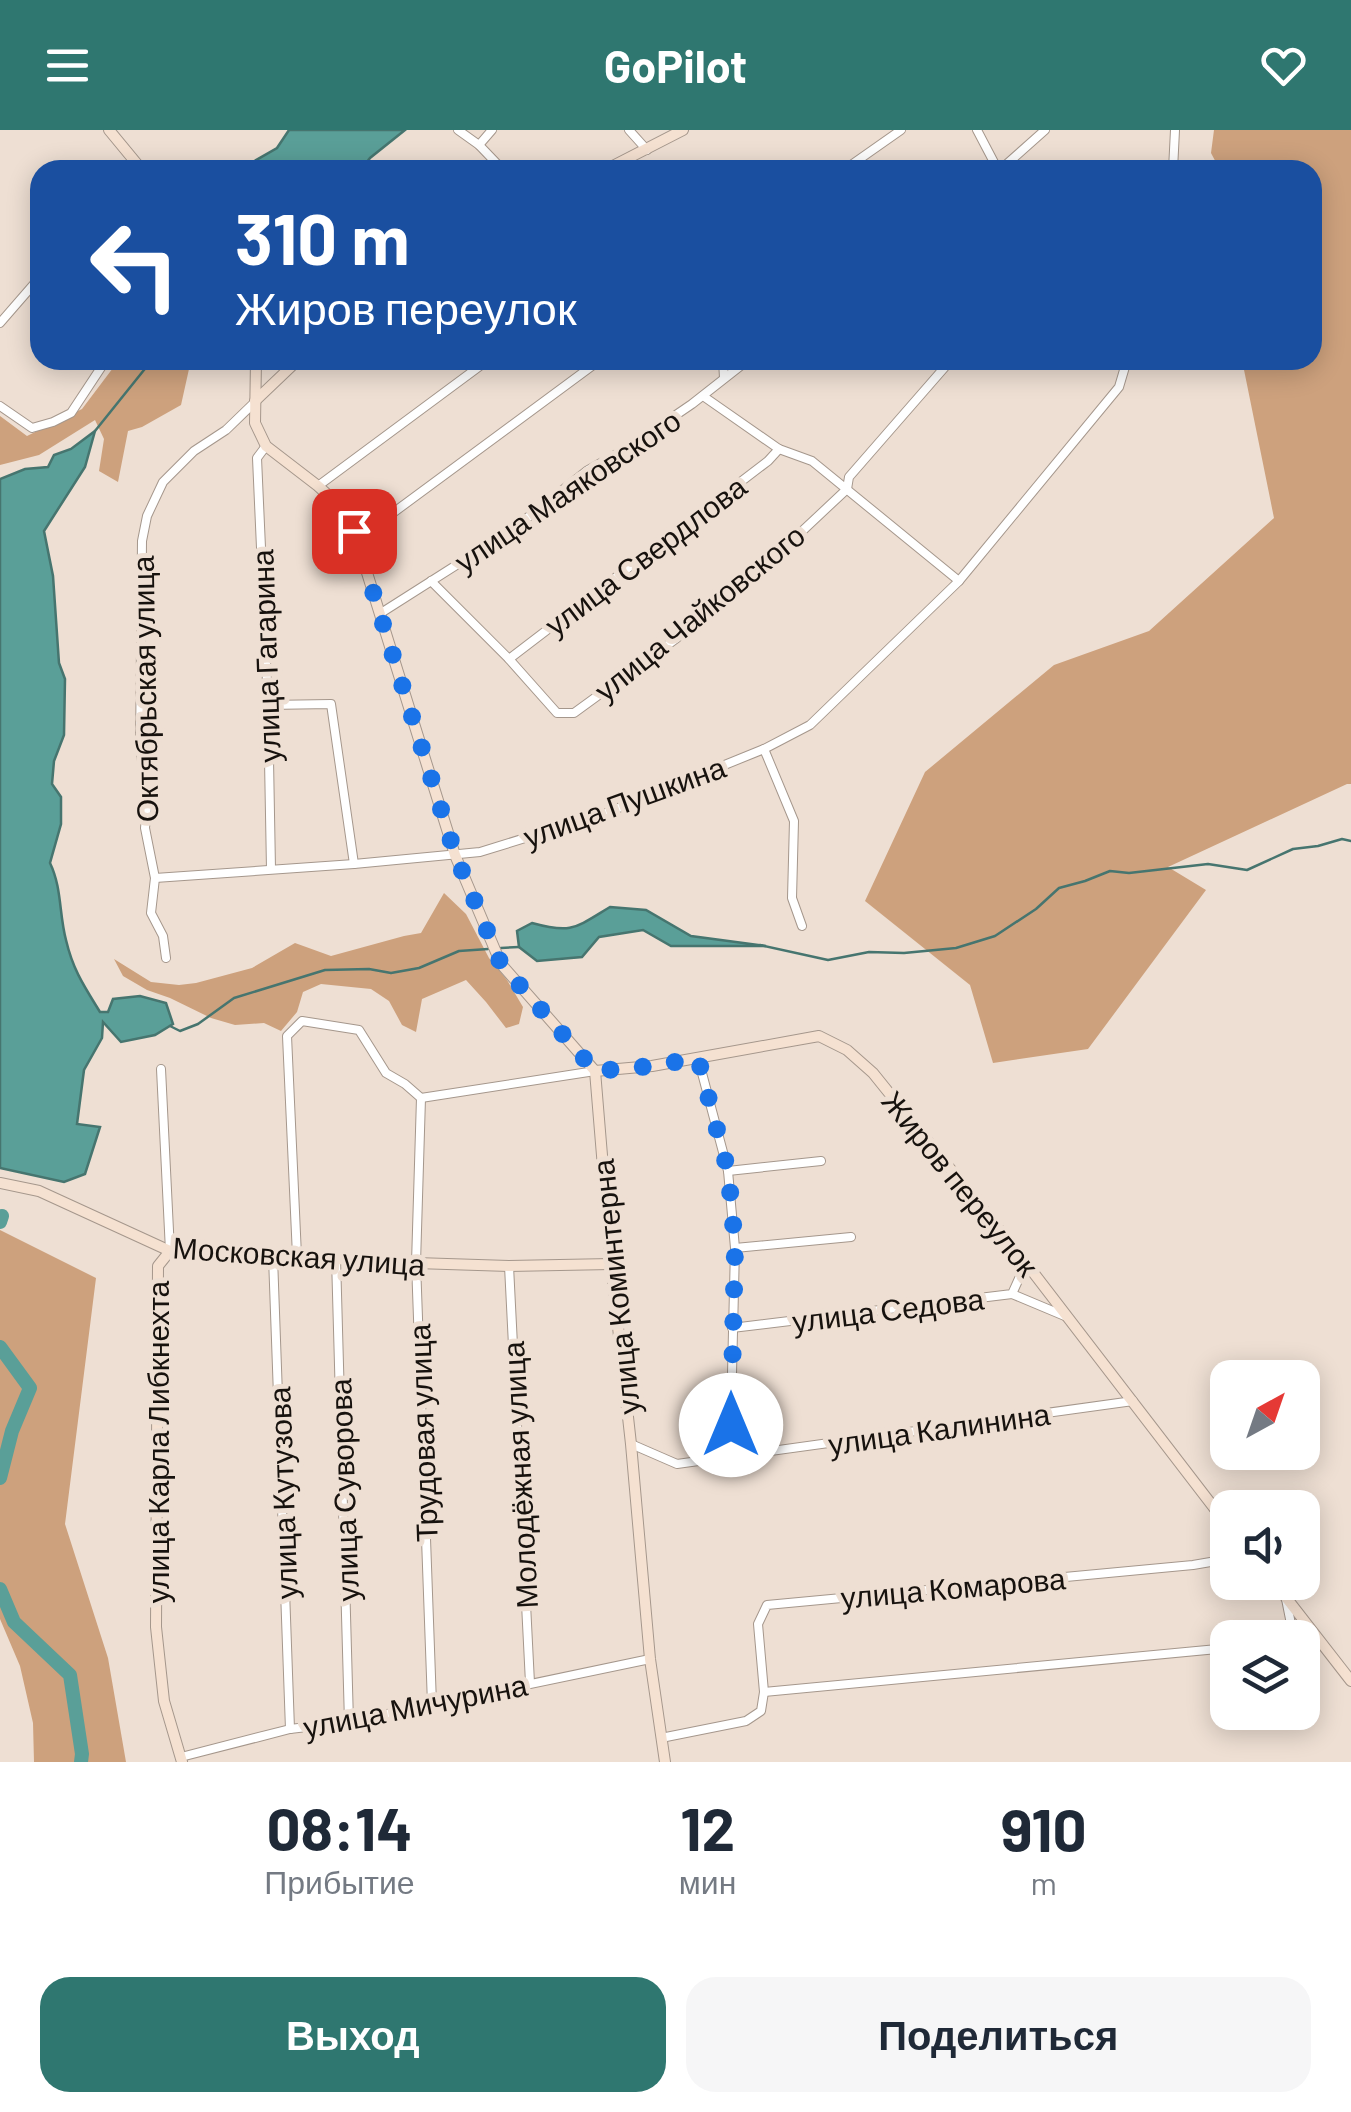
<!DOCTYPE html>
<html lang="ru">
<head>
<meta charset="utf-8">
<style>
	body { margin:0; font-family:Barlow,sans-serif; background:#f6f6f7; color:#1f2937; height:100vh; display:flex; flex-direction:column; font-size:38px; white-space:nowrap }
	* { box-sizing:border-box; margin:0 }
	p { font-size:32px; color:#747a83 }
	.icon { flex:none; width:55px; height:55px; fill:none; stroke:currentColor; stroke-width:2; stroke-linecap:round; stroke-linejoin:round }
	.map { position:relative; height:1632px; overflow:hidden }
	.sheet { display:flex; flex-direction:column; background:#fff; flex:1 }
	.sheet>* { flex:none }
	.top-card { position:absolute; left:30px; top:30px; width:1292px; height:210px; border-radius:30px; box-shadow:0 5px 25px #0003; background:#1a4fa0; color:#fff; overflow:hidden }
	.needle { width:65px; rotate:40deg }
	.tools { position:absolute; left:1210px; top:1230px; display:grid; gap:20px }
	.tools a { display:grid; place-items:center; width:110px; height:110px; border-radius:20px; background:#fff; box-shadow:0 5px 25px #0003; font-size:50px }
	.pin { position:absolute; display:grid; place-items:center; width:85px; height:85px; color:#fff; margin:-42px; border-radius:20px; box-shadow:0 5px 15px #0006 }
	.me { position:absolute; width:110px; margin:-55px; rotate:0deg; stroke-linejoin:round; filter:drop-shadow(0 0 8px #0008) }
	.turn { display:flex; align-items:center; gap:35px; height:210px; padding:0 40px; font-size:45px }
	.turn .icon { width:130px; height:130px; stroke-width:2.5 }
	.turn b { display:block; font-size:70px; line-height:85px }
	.eta { display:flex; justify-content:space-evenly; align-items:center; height:170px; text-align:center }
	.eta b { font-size:60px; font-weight:700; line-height:70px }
	.primary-button { display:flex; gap:20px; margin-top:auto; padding:20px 40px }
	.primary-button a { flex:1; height:115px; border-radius:30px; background:#2f7770; color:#fff; font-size:40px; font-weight:700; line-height:115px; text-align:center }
	.primary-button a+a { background:#f6f6f7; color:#1f2937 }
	header { display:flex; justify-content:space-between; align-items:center; height:130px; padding:0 40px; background:#2f7770; color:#fff; font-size:45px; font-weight:700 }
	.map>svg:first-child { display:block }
</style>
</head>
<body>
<header><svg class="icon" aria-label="menu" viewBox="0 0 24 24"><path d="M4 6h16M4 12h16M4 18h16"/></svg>GoPilot<svg class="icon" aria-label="heart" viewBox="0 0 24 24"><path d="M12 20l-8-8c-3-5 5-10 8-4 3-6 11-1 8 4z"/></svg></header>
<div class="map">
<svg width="1351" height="1632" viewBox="0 0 1351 1632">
	<rect width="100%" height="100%" fill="#eedfd3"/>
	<g fill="#cda17d">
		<polygon points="1214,0 1351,0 1351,654 1347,654 1168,737 1206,760 1088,919 993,933 970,855 865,771 925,642 1054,535 1149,501 1274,388 1242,230 1312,230 1312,40 1220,40 1211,23"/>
		<polygon points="119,230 191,230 181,275 142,297 128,301 118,352 99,341 104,309 95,290 39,325 0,335 0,286 27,306 82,279"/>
		<polygon points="444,763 466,784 489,828 507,850 523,877 519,894 506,898 486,872 466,850 422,869 416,902 402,895 389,871 371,859 321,854 303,862 297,882 281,901 264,893 235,895 211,888 170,868 147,860 123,846 114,829 151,852 179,855 196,853 252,838 295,813 331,826 404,806 421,803"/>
		<polygon points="0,1100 96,1148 65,1394 108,1528 126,1632 34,1632 33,1593 20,1536 0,1489"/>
	</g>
	<g fill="#5a9f98" stroke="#46756f" stroke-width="2.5">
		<polygon points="289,0 405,0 370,28 361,40 245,40 251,33 277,18"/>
		<path d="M95,301L85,337L44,401L53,446L59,533L65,549L64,605L54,631L52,654L61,667V694L50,733C62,758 59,784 66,810C73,840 84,856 100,882H108L113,869L140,866L166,873L173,894L155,905L121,912L103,892L102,908L84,940L77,994L100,997L85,1044L64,1052L0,1038V349L25,339L48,337L54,325L71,319Z"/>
		<path d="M610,777L646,780L691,806L766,816H671L643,800L599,807L582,827L537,831L519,817L517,801L532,793C572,804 575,798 610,777Z"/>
	</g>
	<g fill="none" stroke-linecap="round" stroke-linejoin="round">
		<g stroke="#46756f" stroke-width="2.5">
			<polyline points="95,301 152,230"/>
			<polyline points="760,815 828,830 869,822 904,823 956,818 995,806 1036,779 1059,758 1085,751 1110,741 1129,743 1208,734 1247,740 1293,719 1318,716 1342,709 1351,711"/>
			<polyline points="501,818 519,817"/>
			<polyline points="170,896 180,901 198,894 234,868 325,840 369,839 391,843 419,838 459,821 488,819"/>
		</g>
		<g stroke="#5a9f98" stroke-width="14">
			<polyline points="0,1092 2,1086"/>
			<polyline points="0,1217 30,1258 12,1301 0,1348"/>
			<polyline points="0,1459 14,1492 70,1545 82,1624 81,1632"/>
		</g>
		<defs>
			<g id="street">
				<polyline points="458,0 479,15 503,40"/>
				<polyline points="629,0 647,20"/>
				<polyline points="977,0 998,40"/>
				<polyline points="479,15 492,0"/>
				<polyline points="844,40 901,0"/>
				<polyline points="1000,40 1045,0"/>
				<polyline points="1173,40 1175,0"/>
				<polyline points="0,193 40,147"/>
				<polyline points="723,230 724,248"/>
				<polyline points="703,266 779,319 812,331 959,451"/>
				<polyline points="0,276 32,298 53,292 71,283 106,230"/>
				<polyline points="266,316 257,328 268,575 271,739"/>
				<polyline points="318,356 488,230"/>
				<polyline points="354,401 382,391 600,230"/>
				<polyline points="431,451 509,529 557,583 574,583 677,508 782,420 847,359 849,347 951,230"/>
				<polyline points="381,483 513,399 588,340 629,317 692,274 748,230"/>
				<polyline points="509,529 768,331 779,319"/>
				<polyline points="268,575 331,574 354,734"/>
				<polyline points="764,619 794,691 792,768 802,796"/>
				<polyline points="155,748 354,734 480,722 606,683 764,619 810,595 959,451 1119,257 1127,230"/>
				<polyline points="166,828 163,806 151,783 155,748 145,698 148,666 140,619 142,411 147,386 163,352 194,321 226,300 255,272"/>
				<polyline points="698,928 728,1041 735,1118 730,1327"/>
				<polyline points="161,939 170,1121"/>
				<polyline points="421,968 416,1133 432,1574"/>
				<polyline points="421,968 595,941"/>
				<polyline points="728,1041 821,1031"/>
				<polyline points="735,1118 851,1107"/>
				<polyline points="297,1126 287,906 302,891 359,900 386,943 405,954 421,968"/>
				<polyline points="273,1127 290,1599"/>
				<polyline points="336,1128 349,1592"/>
				<polyline points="509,1136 530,1553"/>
				<polyline points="1012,1164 1067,1187"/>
				<polyline points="732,1198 1012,1164 1026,1133"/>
				<polyline points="631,1314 677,1334 1133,1271"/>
				<polyline points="1286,1469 1292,1499 1288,1508"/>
				<polyline points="764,1562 1228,1518"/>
				<polyline points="661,1608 746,1591 761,1581 764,1562 758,1494 767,1475 1193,1435 1228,1429"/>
				<polyline points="181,1627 290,1599 349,1592 650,1529"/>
			</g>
			<g id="secondary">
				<polyline points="109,0 142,40"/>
				<polyline points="605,40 683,0"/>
				<polyline points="256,230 255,293 266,316 318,356 341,377 354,401 455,725 501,834 595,941 611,1134 631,1314 650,1529 665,1632"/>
				<polyline points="255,271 298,230"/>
				<polyline points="595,941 652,936 819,906 847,920 873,943 1026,1133 1228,1396"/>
				<polyline points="0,1053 39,1061 170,1121 416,1133 509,1136 611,1134"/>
				<polyline points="170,1121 158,1136 156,1497 164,1571 182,1632"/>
				<polyline points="1274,1452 1351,1551"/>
			</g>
		</defs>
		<use href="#street" stroke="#a5978c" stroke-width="10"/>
		<use href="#secondary" stroke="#a5978c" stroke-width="12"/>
		<use href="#street" stroke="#fff" stroke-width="8"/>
		<use href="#secondary" stroke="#f5e1d1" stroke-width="10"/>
	</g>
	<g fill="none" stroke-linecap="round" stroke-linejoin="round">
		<polyline stroke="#1a73e8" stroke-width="18" stroke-dasharray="0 32.4" points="354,401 455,724 501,834 595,941 652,936 698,928 728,1041 732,1080 735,1118 731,1295"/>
	</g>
	<g text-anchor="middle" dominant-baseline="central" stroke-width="10" stroke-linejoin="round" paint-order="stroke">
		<g font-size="30" fill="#17120e" stroke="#eedfd3">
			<text transform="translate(567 360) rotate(-34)">улица Маяковского</text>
			<text transform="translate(645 425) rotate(-37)">улица Свердлова</text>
			<text transform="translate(699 482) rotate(-39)">улица Чайковского</text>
			<text transform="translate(265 526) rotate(-92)">улица Гагарина</text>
			<text transform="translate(144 559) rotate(-91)">Октябрьская улица</text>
			<text transform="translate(624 671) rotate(-20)">улица Пушкина</text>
			<text transform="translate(961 1053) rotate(51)">Жиров переулок</text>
			<text transform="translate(299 1125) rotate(4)">Московская улица</text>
			<text transform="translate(615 1157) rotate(-96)">улица Коминтерна</text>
			<text transform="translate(888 1179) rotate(-7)">улица Седова</text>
			<text transform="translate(939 1298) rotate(-8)">улица Калинина</text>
			<text transform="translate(422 1303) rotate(-92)">Трудовая улица</text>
			<text transform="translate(157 1312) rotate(-90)">улица Карла Либкнехта</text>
			<text transform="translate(519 1345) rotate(-93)">Молодёжная улица</text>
			<text transform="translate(343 1360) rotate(-92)">улица Суворова</text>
			<text transform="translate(282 1363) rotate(-92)">улица Кутузова</text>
			<text transform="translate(953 1457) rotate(-5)">улица Комарова</text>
			<text transform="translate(415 1575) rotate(-11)">улица Мичурина</text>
		</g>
	</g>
</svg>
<div class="tools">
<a><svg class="needle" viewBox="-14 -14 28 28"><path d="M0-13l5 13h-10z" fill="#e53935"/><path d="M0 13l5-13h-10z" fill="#747a83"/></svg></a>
<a><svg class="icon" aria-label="sound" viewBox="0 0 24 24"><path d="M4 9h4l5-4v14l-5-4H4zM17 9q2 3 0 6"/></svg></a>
<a><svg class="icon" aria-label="layers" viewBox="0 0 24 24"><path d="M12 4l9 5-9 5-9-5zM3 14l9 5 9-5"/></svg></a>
</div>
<div class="pin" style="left:354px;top:401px;background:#d93025"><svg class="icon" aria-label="arrive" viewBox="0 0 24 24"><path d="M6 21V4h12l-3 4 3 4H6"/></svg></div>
<svg class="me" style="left:731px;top:1295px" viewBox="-20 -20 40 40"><circle r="19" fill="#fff"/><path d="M0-13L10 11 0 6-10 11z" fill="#1a73e8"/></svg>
<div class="top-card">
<div class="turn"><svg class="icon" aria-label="left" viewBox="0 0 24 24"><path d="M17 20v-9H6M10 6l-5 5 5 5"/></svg><div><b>310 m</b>Жиров переулок</div></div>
</div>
</div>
<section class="sheet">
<div class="eta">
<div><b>08:14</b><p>Прибытие</p></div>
<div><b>12</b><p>мин</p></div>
<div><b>910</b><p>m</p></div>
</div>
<div class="primary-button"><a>Выход</a><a>Поделиться</a></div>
</section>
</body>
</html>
